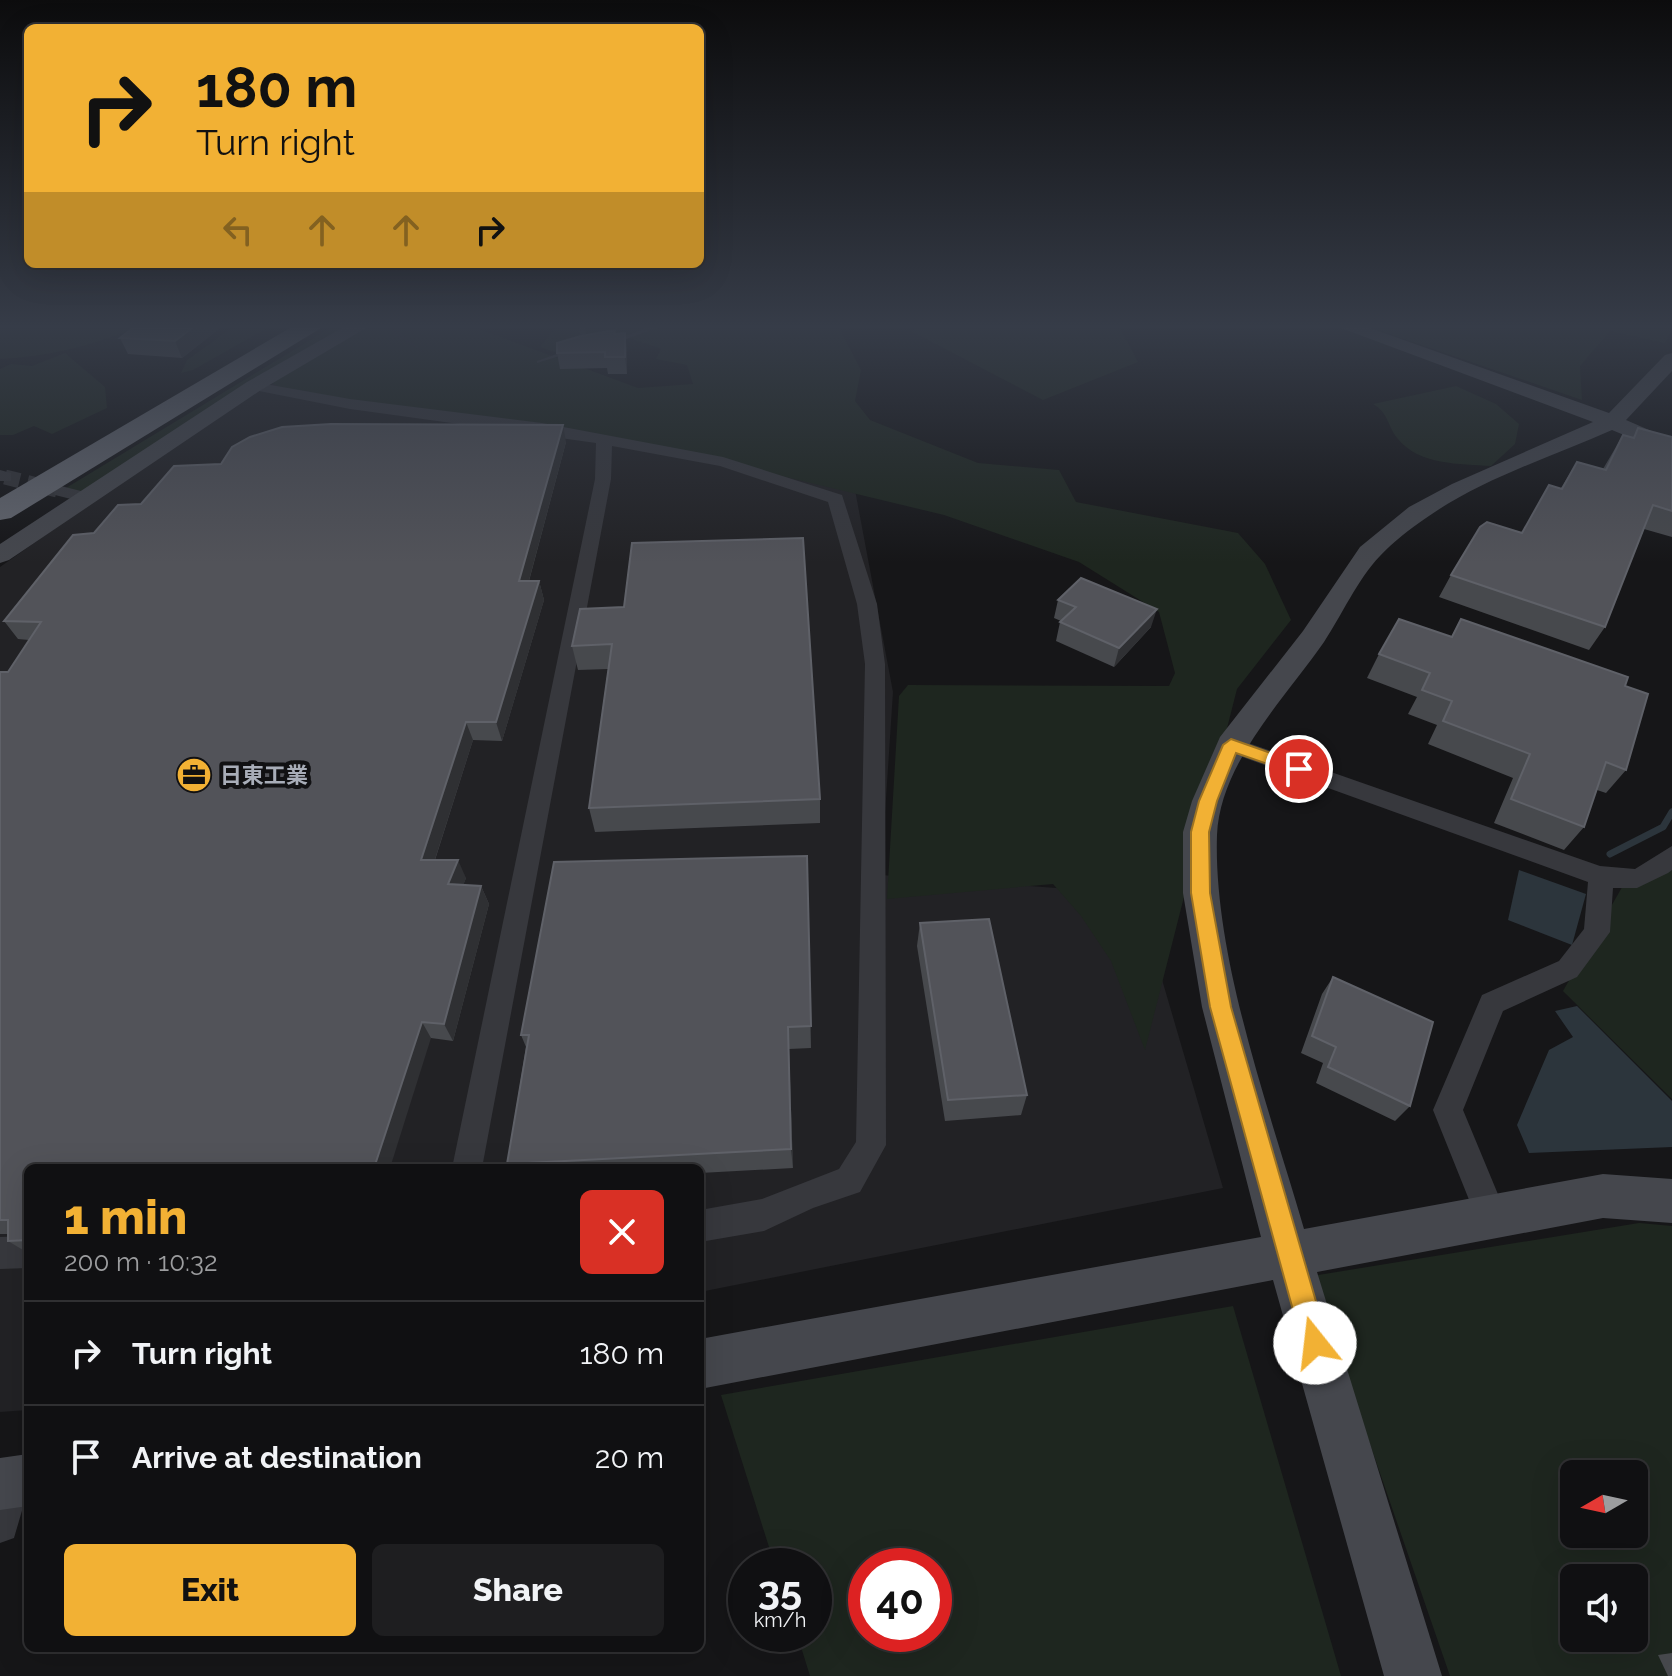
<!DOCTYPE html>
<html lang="en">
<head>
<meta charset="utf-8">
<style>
	body { margin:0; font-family:Raleway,"Noto Sans JP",sans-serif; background:#1e1e20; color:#f1f3f6; height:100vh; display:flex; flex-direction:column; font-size:30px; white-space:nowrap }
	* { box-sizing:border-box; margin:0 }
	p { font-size:26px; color:#9c9d9f }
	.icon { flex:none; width:44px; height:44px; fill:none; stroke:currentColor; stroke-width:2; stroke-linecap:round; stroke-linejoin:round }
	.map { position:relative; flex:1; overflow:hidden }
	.sheet { position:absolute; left:24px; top:1164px; width:680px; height:488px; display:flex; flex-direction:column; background:#101012; border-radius:12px; box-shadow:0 8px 32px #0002,0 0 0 2px #303032 }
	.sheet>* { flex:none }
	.banner { position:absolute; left:24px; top:24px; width:680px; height:244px; border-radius:12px; box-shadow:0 8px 32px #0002,0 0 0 2px #303032; background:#f2b134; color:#111; overflow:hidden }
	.needle { width:52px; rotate:261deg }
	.fabs { position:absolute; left:1560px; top:1460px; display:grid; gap:16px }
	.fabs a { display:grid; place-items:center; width:88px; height:88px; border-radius:12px; background:#101012; box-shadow:0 8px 32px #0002,0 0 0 2px #303032; font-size:40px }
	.speed { position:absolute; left:728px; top:1548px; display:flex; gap:16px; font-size:40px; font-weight:700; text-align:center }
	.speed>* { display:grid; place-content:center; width:104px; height:104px; border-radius:50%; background:#101012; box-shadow:0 8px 32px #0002,0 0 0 2px #303032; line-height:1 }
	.speed small { font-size:20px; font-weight:400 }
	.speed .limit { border:12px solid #d22; background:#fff; color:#111 }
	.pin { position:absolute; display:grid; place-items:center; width:68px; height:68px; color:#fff; margin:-34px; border:4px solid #fff; border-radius:50%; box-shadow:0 2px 8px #0007 }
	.me { position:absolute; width:88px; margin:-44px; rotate:344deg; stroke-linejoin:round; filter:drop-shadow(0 0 6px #0008) }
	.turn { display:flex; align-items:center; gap:28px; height:168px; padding:0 40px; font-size:36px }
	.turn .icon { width:104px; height:104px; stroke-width:2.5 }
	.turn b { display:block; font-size:56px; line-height:68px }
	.lanes { display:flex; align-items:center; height:76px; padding:0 40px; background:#0003; justify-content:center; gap:40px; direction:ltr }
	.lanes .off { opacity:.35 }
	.round { display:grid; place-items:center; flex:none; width:84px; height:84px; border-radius:12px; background:#1e1e20 }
	.overview { display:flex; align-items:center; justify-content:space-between; height:136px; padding:0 40px }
	h1 { font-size:48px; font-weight:800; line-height:60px; color:#f2b134 }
	.cta { display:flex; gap:16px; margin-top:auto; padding:16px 40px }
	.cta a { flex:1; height:92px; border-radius:12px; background:#f2b134; color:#111; font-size:32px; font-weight:800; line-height:92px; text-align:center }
	.cta a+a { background:#1e1e20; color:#f1f3f6 }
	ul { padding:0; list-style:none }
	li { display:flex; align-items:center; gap:24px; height:104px; padding:0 40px; border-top:2px solid #303032 }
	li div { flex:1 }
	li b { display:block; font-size:30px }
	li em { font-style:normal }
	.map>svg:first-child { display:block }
</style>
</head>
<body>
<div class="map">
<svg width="1672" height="1676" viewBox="0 0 1672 1676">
	<rect width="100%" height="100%" fill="#161618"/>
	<polygon fill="#222225" points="370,328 394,328 551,417 852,474 893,692 881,875 1137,894 1223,1188 700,1292 700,1168 28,1168 28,1410 0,1412 0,567 210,419"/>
	<g fill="#1e261f" fill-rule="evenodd">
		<path d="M135,328C90,346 48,357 0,359V329Z"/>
		<polygon points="232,328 267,328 193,370 181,373 187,360"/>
		<polygon points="330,328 356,328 286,370 368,328 392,328 392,333 426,354 395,328 476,328 638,388 693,384 687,365 656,359 661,349 622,335 555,352 540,347 555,328 839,328 861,370 855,401 870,420 978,463 1059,470 1076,502 1238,533 1265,564 1291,620 1237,689 1145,1050 1111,961 1081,916 1053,884 887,899 899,696 908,685 1169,686 1175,673 1159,612 1079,562 944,515 723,462 289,393 268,380 83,497 61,491"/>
		<polygon points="919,328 1120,328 1138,362 1043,400 911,331"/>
		<polygon points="1672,328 1665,343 1610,331 1580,366 1582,400 1372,328"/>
		<polygon points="65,353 105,387 107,408 52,434 34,426 13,435 0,435 0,369 11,364 32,366"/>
		<path d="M1456,386L1496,404L1519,424L1515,444L1491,466C1460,464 1419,465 1398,439C1387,426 1389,413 1373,404Z"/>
		<polygon points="1672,870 1672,1099 1563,991 1625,882"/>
		<path d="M1639,1223L1672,1226V1676H1450L1312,1276ZM1574,1474H1634V1534H1574ZM1574,1578H1634V1638H1574Z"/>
		<path d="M1233,1306L1341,1676H810L797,1634H814V1566H775L721,1395ZM866,1566H934V1634H866Z"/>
	</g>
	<g fill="#2c353c">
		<polygon points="1519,870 1586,894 1572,945 1508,920"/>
		<polygon points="1577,1006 1672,1101 1672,1147 1529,1153 1517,1125 1549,1050 1573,1037 1555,1011"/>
	</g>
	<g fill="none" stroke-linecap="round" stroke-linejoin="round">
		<polyline stroke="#2c353c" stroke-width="7" points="1610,854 1663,827 1672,812"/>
		<polyline stroke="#333438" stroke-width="15" stroke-dasharray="15 8" stroke-linecap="butt" points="5,477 57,490"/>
		<g fill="#37383d" fill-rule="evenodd">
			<polygon points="579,328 585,328 588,347 537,363 537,361 582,345"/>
			<polygon points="646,328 657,328 615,343 610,342"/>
		</g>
		<g fill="#37383d" fill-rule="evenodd">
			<polygon points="254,382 350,399 542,423 723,457 842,495 877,604 885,664 886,1145 860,1192 813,1208 764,1231 700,1242 700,1210 762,1199 839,1169 856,1142 865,664 857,604 828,502 720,466 612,446 611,479 482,1168 452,1168 595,479 596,443 350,409 249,389 247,386"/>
			<polygon points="0,470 11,473 11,481 0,481"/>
			<polygon points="61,486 89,493 91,497 83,502 55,495 53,491"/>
			<polygon points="1231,737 1600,866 1635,869 1672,846 1672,870 1668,873 1637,888 1613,888 1610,932 1577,977 1503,1011 1463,1110 1507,1216 1502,1227 1491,1232 1480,1227 1433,1110 1482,995 1559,961 1584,929 1588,882 1223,750 1220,745"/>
			<polygon points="28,1236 28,1268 0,1269 0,1237"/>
			<polygon points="11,1464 24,1470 28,1490 14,1538 0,1543 0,1469"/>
		</g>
		<g fill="#45474d" fill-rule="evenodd">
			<polygon points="342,328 366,328 261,390 9,560 0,563 0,544 247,382"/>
			<path d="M1341,328H1370L1609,413L1665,355L1672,353V371L1626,420L1672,440V455L1612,430C1551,457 1481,479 1426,518C1411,528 1393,542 1380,556C1357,580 1342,615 1324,642C1285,698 1220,763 1217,835C1213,957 1270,1111 1304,1229L1603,1174L1672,1179V1223L1603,1218L1317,1272L1442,1676H1384L1273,1280L700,1389V1339L1261,1237L1202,1007L1183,893V832L1192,801L1220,737L1303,631L1360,547L1409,507L1452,484L1593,422Z"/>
			<polygon points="28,1454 28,1506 0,1510 0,1458"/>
		</g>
		<polygon fill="#63666e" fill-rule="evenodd" points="290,328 321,328 11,518 0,520 0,498"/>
	</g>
	<g fill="#47494d">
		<polygon points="133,328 220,328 182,358 128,354 120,338"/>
		<polygon points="615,334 627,349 627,374 608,374 607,368 560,369 557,353"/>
		<polygon points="1638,428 1672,437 1672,537 1644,529 1605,627 1589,650 1439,597 1451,575 1522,533 1561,488 1577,462 1603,469 1623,435 1633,437"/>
		<polygon points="566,442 529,581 539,581 544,600 502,741 473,740 435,860 466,878 463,885 481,886 489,904 453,1041 431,1038 28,1168 28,1253 8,1241 8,1234 0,1234 0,672 8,672 29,640 18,639 4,621 94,533 141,504 221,464"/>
		<polygon points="1058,600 1151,627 1114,667 1056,641 1060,622 1061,621 1054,618"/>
		<polygon points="580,609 820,799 820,823 595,832 589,808 608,669 578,670 572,646"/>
		<polygon points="1461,619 1625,686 1626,770 1606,793 1597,790 1584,827 1564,850 1494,823 1513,778 1428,744 1437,725 1408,714 1417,697 1367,678 1379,654 1451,637"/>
		<polygon points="807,856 811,1048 789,1049 793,1168 700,1173 700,1168 510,1168 507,1164 526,1047 521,1035"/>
		<polygon points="920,923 1027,1095 1021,1115 945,1121 917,946"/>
		<polygon points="1333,977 1410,1106 1395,1121 1316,1083 1323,1063 1301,1053 1322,994"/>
		<polygon points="1672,1653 1672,1676 1668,1676 1658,1655"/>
	</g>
	<g fill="#2f3033">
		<polygon points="192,328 220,328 182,358 175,341"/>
		<polygon points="625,333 627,349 627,374 625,357"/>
		<polygon points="563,425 566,442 524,599 519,581"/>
		<polygon points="539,581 544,600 502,741 496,722"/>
		<polygon points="1157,609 1151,627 1114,667 1119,648"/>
		<polygon points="466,722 473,740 429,878 421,860"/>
		<polygon points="458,860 466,878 457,902 448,884"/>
		<polygon points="481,886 489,904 453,1041 444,1024"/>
		<polygon points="422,1022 431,1038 390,1168 374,1168"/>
		<polygon points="788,1027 789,1049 793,1168 791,1149"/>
	</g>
	<g fill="#525359" stroke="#5f6168" stroke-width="2">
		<polygon points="133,328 192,328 175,341 120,338"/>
		<polygon points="615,330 614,334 625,333 625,357 605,357 605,352 557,353 557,343 581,336"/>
		<polygon points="331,424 563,425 519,581 539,581 496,722 466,722 421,860 458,860 448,884 481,886 444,1024 422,1022 374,1168 28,1168 28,1240 8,1241 8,1220 0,1220 0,672 8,672 41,622 4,621 73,535 94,533 118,505 141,504 174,466 221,464 232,447 250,437 282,427"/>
		<polygon points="1638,428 1672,437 1672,511 1653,505 1605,627 1451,575 1480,527 1487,522 1522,533 1549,485 1562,489 1577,462 1606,470 1623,435 1634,438"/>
		<polygon points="803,538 820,799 589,808 612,644 572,646 580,609 624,607 632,543"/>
		<polygon points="1081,578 1157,609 1119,648 1060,622 1076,607 1058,600"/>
		<polygon points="1399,619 1452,637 1461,619 1628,677 1625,686 1648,694 1626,770 1606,762 1584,827 1511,799 1530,754 1443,721 1452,701 1422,690 1430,673 1379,654"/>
		<polygon points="807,856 811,1026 788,1027 791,1149 507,1164 529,1035 521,1035 554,862"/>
		<polygon points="989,919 1027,1095 948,1100 920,923"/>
		<polygon points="1333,977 1433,1022 1410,1106 1328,1067 1336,1047 1312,1036"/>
	</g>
	<linearGradient id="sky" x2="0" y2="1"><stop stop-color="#0c0c0d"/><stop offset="0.58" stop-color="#363c48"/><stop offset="1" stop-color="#363c48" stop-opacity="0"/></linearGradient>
	<rect width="1672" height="563" fill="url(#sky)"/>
	<polygon fill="#f2b134" stroke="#9d7322" stroke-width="2" points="1231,739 1305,765 1308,769 1299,775 1236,753 1217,801 1209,832 1210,893 1231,1007 1328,1343 1324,1352 1315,1356 1305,1352 1302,1343 1210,1007 1191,893 1191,832 1199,801 1223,745"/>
	<defs>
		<symbol id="office-disc" viewBox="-11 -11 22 22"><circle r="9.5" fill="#f2b134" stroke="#111113"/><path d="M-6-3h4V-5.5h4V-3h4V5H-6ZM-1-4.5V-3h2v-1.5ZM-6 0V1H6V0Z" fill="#111"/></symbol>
	</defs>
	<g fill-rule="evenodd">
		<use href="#office-disc" x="174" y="755" width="40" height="40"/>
	</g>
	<g text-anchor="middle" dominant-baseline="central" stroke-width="8" stroke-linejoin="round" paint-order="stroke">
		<g font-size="22" font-weight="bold" fill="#a8adb8" stroke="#111113" text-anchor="start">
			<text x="220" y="775">日東工業</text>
		</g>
	</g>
</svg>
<div class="fabs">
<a><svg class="needle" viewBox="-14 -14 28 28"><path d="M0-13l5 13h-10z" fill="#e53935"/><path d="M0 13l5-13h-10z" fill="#9c9d9f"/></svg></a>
<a><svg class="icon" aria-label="sound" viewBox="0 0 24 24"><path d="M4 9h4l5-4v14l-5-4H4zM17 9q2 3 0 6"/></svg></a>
</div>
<div class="speed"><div>35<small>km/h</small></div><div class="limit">40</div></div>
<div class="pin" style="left:1299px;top:769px;background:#d93025"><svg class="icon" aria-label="arrive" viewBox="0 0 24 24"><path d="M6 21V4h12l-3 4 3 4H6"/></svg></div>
<svg class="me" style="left:1315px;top:1343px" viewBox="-20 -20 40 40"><circle r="19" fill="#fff"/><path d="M0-13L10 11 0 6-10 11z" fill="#f2b134"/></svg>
<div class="banner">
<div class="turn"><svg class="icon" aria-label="right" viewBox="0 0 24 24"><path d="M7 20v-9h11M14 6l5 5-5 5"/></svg><div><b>180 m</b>Turn right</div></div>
<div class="lanes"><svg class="icon off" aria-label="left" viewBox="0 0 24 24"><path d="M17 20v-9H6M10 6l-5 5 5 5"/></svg><svg class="icon off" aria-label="ahead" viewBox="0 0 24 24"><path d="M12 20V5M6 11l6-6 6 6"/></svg><svg class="icon off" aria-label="ahead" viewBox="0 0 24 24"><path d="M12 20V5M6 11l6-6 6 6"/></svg><svg class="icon" aria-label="right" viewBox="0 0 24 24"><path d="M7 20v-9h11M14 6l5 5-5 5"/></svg></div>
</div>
<section class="sheet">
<div class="overview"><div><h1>1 min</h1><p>200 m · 10:32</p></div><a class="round" style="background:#d93025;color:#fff"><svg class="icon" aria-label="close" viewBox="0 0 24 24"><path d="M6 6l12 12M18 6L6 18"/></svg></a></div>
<ul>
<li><svg class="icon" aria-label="right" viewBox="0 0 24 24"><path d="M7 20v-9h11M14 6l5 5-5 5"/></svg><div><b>Turn right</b></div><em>180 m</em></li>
<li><svg class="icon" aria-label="arrive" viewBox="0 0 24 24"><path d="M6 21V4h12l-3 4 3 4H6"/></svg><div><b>Arrive at destination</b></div><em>20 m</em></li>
</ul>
<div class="cta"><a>Exit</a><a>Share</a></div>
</section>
</div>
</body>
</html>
